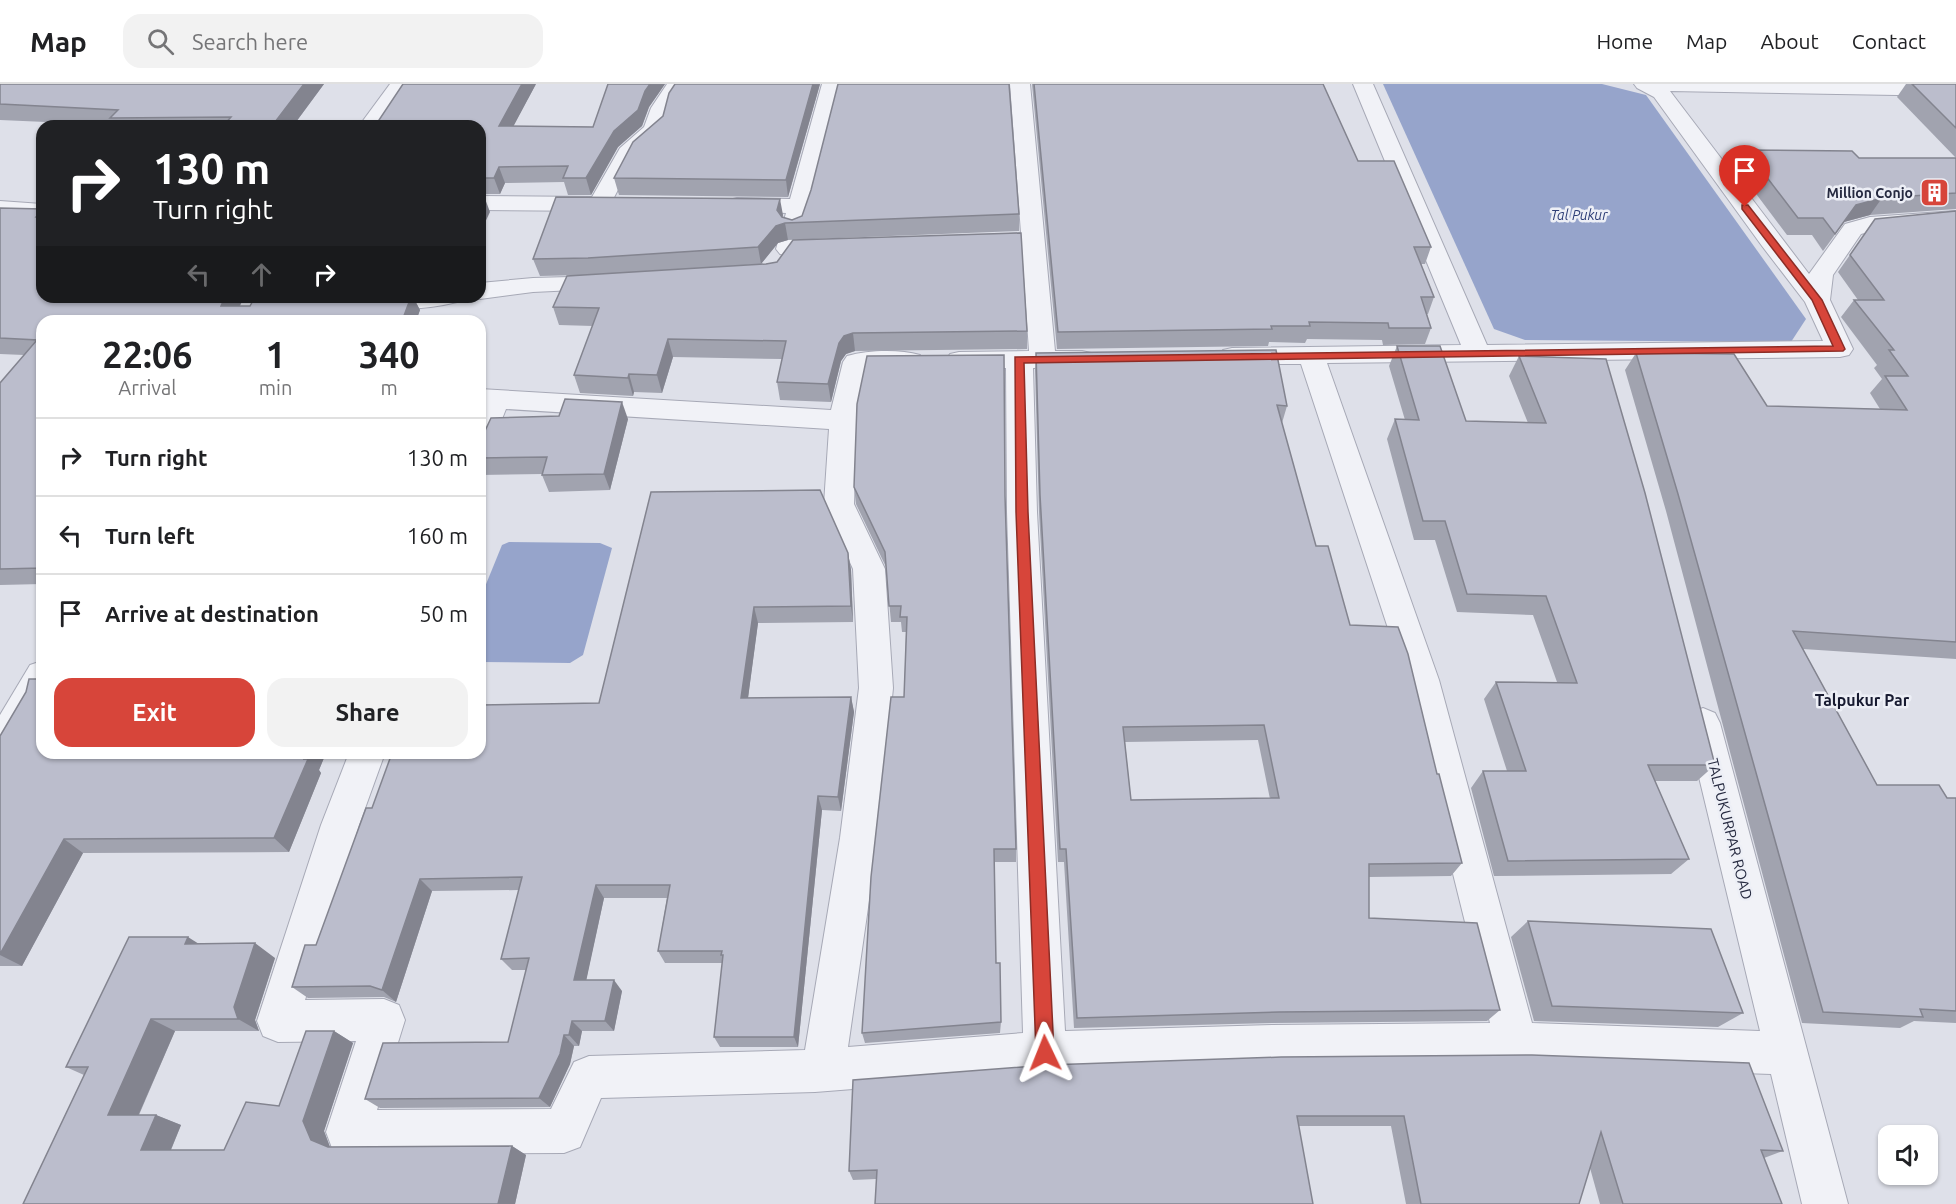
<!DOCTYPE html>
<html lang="en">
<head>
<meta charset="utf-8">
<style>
	body { margin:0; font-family:Ubuntu,sans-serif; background:#f2f2f2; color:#202124; height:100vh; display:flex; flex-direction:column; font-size:22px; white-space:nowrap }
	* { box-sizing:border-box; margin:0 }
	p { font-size:20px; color:#757577 }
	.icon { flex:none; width:33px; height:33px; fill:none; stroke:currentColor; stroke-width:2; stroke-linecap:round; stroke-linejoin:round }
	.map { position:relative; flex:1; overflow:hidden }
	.drawer { position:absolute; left:36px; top:231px; width:450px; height:444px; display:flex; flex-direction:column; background:#fff; border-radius:18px; box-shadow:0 2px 4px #0004 }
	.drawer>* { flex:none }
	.guide { position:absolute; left:36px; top:36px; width:450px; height:183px; border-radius:18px; box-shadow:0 2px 4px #0004; background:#202124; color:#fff; overflow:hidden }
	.buttons { position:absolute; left:1878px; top:1041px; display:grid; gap:12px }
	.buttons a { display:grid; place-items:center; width:60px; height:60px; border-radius:12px; background:#fff; box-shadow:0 2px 4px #0004; font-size:30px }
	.pin { position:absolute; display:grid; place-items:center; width:51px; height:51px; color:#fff; margin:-62px -26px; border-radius:50% 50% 50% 0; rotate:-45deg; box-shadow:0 0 6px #0007 }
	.pin .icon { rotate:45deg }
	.me { position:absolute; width:66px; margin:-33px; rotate:358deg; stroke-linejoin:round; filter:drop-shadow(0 0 4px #0008) }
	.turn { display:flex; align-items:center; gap:21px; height:126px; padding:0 18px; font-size:27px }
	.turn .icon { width:78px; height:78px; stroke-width:2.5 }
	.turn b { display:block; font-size:42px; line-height:51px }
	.lanes { display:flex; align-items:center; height:57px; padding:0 18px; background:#0003; justify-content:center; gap:30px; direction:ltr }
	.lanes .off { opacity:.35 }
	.eta { display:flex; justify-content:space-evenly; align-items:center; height:102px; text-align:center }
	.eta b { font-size:36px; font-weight:600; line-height:42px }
	.action { display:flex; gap:12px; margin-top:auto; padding:12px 18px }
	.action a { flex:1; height:69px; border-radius:18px; background:#d7453a; color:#fff; font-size:24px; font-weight:600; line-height:69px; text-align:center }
	.action a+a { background:#f2f2f2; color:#202124 }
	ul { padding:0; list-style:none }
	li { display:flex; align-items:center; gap:18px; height:78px; padding:0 18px; border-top:2px solid #e0e0e0 }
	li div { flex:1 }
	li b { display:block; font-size:22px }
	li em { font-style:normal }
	header { display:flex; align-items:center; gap:36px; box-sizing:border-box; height:84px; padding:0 30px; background:#fff; border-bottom:2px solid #e0e0e0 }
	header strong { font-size:28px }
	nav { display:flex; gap:33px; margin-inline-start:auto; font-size:21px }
	.search { width:420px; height:54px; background:#f2f2f2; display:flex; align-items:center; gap:15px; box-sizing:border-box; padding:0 21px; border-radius:18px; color:#757577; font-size:22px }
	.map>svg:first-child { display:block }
</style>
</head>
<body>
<header>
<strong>Map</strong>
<div class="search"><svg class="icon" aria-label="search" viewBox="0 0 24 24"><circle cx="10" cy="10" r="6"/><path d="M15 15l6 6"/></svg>Search here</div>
<nav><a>Home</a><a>Map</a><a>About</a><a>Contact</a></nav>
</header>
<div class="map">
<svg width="1956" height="1120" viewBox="0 0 1956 1120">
	<rect width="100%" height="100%" fill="#dee0e9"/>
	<g fill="#96a4cb">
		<polygon points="1383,0 1602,0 1646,11 1806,235 1791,258 1525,256 1494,245"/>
		<polygon points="509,458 600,459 612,464 583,571 570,579 480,578 480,515 502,461"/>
	</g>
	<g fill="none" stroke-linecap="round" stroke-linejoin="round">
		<defs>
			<g id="street">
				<polygon points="390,0 410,0 381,42 359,42"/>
				<polygon points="667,0 687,0 671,24 665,46 635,73 608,125 600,127 480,126 480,112 592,113 620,64 644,43 651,24"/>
				<polygon points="822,0 842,0 800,165 796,170 788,172 780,170 776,165 786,129 729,126 726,121 729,116 737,114 790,115"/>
				<path d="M1010,0H1030L1055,267H1082L1091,269L1095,275L1091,281L1082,283L1033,284L1037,428L1065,947L1272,941L1490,939L1405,596L1301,280H1232L1223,278L1219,272L1223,266L1232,264L1461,261L1353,0H1373L1487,261L1823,257L1805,218L1762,162L1654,13L1637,4L1634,0H1956V12L1670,7L1809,190L1845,140L1870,133L1956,127V141L1872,147L1861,150L1833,191L1830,216L1853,265L1849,271L1840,273L1327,279L1439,596L1532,939L1760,947L1686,639L1691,629L1703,624L1715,629L1720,639L1848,1120H1802L1771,990L1516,981L1272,983L1045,990L815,1008L601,1014L580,1063L564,1069L348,1070L332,1064L326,1048L356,957L278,958L263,952L257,937L321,741L349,669H385L359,741L305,916L384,915L399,921L405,936L377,1026L551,1025L574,978L589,972L805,966L840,754L859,604L853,485L824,420L829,345L506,325L490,365L480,368V305L831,326L843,278L847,272C868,266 899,265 920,271L924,277L920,283L911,286H867L857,336L854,420L885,485L893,604L878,754L848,963L1023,949L1007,428L1006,284H959L950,282L946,276L950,270L959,268L1029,267L1022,164L977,165L969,163L965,158L969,153L1021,149Z"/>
				<polygon points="0,117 42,120 42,134 0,131"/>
				<polygon points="607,192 616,194 619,199 616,204 533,208 480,215 474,213 480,213 480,199 533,194"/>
				<path d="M292,213H461L457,218C408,231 355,222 305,221L296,218Z"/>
				<polygon points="42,577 42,622 13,674 0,678 0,631 30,581"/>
			</g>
		</defs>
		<use href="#street" stroke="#a7a9b6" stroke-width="2"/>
		<use href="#street" fill="#f1f2f7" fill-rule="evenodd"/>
	</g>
	<g fill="#a1a3af" fill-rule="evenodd">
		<polygon points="0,0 324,0 293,42 116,42 115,41 0,36"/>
		<polygon points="536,0 513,42 593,43 608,0 665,0 649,23 642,42 618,63 591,111 568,111 564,98 505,99 500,110 480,110 480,42"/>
		<polygon points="675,0 820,0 788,113 619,111 614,94 663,32"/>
		<polygon points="1032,0 1323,0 1358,77 1431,163 1425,180 1421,180 1434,213 1428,230 1427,230 1431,244 1425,260 1383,261 1382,256 1307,255 1305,259 1269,258 1268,262 1057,265"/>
		<polygon points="1906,0 1956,0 1956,74 1897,13"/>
		<polygon points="1746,66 1859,74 1956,74 1956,125 1870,131 1844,138 1823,167 1812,151 1787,151 1736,83"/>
		<polygon points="811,106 1019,130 1019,147 788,156 778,159 761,180 656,187 1027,247 1027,265 855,267 846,270 841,277 831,318 780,316 777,298 782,275 673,273 662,309 634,308 633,312 580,309 574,291 593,242 559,241 553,223 580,191 540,192 533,175 783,131 782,133 792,136 802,132"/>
		<polygon points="0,124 42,213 244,213 240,222 250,222 255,213 413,213 420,226 416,237 42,237 42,500 0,501 0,299 24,271 0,270"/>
		<polygon points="1956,127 1956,575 1803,565 1877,701 1947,714 1956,714 1956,939 1914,937 1900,944 1802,939 1666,427 1625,286 1636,269 1767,322 1880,325 1870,309 1882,295 1874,284 1877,281 1841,233 1854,216 1858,216 1838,188 1875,135"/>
		<polygon points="1397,262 1466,337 1528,339 1509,292 1519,272 1715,681 1697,697 1655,697 1689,775 1671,790 1494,792 1471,704 1483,687 1507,687 1484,615 1496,598 1557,598 1533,531 1457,528 1435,456 1414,456 1387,355 1395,335 1405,336 1389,282"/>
		<path d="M1036,269L1287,322L1282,339L1316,462L1350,541L1437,690L1462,779L1451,792L1369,793V834L1500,926L1487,937L1272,939L1074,944L1064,778H1058L1039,428L1035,286ZM1258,656L1270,715L1131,716L1125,658Z"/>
		<polygon points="628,335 610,406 549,408 542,391 542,390 480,391 480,351"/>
		<polygon points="854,403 1005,412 1016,765 1016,778 994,778 996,879 1001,938 1000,949 865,959 862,949 904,613 906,548 902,548 901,538 891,538 886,483 856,420"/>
		<polygon points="651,408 848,469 851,486 853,538 758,539 748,614 851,613 854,628 841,727 822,726 798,963 720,963 714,953 723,879 665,879 658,867 667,814 604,814 586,896 622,907 614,947 582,947 579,962 574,962 570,980 550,1023 380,1024 365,1015 508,958 526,886 512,886 501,875 519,806 432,807 396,918 384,913 308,914 292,903 316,861 372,724 599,619"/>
		<polygon points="0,652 42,669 326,669 319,686 321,689 289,768 83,769 22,882 0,882"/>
		<polygon points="1528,837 1743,929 1718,943 1534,937 1511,853"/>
		<polygon points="199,860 275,874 255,936 259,947 175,947 139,1031 156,1031 181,1041 171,1066 224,1066 279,1022 334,947 353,959 324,1047 330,1063 512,1062 526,1071 515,1120 23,1120 84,991 66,983"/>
		<polygon points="1047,981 1783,1067 1764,1074 1782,1120 1600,1120 1590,1084 1579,1120 1406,1120 1391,1042 1299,1042 876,1095 853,1096 849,1087"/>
	</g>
	<g fill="#83848f">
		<polygon points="304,0 324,0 293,42 272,42"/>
		<polygon points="522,0 536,0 505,58 499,42"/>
		<polygon points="650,0 665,0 649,23 642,42 618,63 591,111 586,94 614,47"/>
		<polygon points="813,0 820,0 788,113 786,96"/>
		<polygon points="499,83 505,99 500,110 494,94"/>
		<polygon points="484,112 490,128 480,149 480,120"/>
		<polygon points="1882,114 1870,131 1844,138 1823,167 1856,121"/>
		<polygon points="780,115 783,131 780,141 785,139 788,156 778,159 761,180 758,163 777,126"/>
		<polygon points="42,127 42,141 36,133"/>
		<polygon points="225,213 244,213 232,237 221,222"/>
		<polygon points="411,213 413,213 420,226 416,237 402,237"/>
		<polygon points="853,249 855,267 846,270 841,277 831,318 828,300 839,259 844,252"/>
		<polygon points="668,255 673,273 662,309 657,291"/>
		<polygon points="629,290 634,308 633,312 628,294"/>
		<polygon points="622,318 628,335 610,406 604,390"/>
		<polygon points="848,469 851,486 853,538 851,522"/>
		<polygon points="754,523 758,539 746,629 741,614"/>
		<polygon points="851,613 854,628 841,727 838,713"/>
		<polygon points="307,669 326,669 319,686 321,689 289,768 274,754"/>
		<polygon points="818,712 822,726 798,963 794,953"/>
		<polygon points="64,755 83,769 22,882 0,871 0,870"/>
		<polygon points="420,795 432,807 396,918 382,906"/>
		<polygon points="596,801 604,814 584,907 574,896"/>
		<polygon points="188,853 210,867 185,860"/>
		<polygon points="255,859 275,874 255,936 259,947 238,935 234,923"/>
		<polygon points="614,896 622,907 614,947 605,937"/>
		<polygon points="151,935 175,947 134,1041 108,1031"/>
		<polygon points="572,937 582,947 579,962 569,951"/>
		<polygon points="334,947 353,959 324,1047 331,1066 311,1056 303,1037"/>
		<polygon points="564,951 574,962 570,980 550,1023 539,1014"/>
		<polygon points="156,1031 181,1041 167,1075 141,1066"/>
		<polygon points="512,1062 526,1071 515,1120 498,1120"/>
	</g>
	<g fill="#bbbdcc" stroke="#83848f" stroke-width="1.5" fill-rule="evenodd">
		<polygon points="0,0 304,0 272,42 223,42 231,33 110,34 118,26 0,20"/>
		<polygon points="403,0 522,0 499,42 593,43 608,0 650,0 645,7 638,26 614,47 586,94 563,94 568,82 499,83 494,94 480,94 480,42 375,42"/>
		<polygon points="675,0 813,0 786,96 614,94 633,58 663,32 669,9"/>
		<polygon points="838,0 1009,0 1019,130 785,139 776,142 758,163 588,174 533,175 556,113 780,115 777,126 782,133 792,136 802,132 811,106"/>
		<polygon points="1034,0 1323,0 1358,77 1394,77 1431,163 1414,163 1434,213 1421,213 1431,244 1389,244 1388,239 1309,238 1310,242 1271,242 1272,245 1058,248"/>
		<polygon points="1912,0 1956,0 1956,44"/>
		<polygon points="1746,66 1852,67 1859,74 1956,74 1956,109 1882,114 1856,121 1835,150 1823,134 1798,134"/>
		<polygon points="480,112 484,112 480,120"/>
		<polygon points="0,124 42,125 42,127 36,133 42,134 42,213 225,213 221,222 250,222 255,213 411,213 402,237 42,237 42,484 0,485 0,299 37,256 0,254"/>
		<polygon points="1956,127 1956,558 1793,547 1877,701 1939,701 1947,714 1956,714 1956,927 1920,925 1923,933 1823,928 1678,410 1636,269 1734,270 1767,322 1907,326 1885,292 1908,292 1889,266 1894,266 1854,216 1884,216 1850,171 1875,135"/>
		<polygon points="1021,149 1027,247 853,249 844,252 839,259 828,300 777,298 786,257 668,255 657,291 629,290 628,294 574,291 599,224 553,223 567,192 766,180 777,178 793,156"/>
		<polygon points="1397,262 1440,262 1466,337 1546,339 1519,272 1606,275 1645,409 1715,681 1648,681 1689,775 1508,777 1483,687 1526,687 1496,598 1577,599 1546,512 1467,510 1445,437 1423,437 1395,335 1419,336"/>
		<path d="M1276,266L1287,322L1277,321L1316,462H1328L1350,541L1398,543L1408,570L1437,690H1439L1462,779L1369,780V834L1477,839L1500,926L1279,928L1077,934L1066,765H1060L1040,411L1036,269ZM1264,641L1279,714L1131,716L1123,643Z"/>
		<polygon points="1004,271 1005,412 1016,765 994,765 996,879 1000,879 1001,938 862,949 871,793 891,613 904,613 907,533 900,533 901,522 889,522 885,468 854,403 857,320 867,272"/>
		<polygon points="565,315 622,318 604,390 542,391 547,373 480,374 480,351 484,349 491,334 559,332"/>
		<polygon points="820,406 848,469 851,522 754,523 741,614 851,613 838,713 818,712 794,953 714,953 723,871 721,871 722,867 658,867 670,801 596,801 574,896 614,896 605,937 572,937 569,951 564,951 560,970 539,1014 365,1015 383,959 508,958 529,874 501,875 522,793 420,795 382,906 370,902 292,903 305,861 316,861 366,724 372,724 392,669 480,669 480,621 599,619 651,408"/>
		<polygon points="29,595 42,595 42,669 307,669 304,675 308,675 274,754 64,755 0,870 0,652 26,608"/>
		<polygon points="1528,837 1711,845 1743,929 1552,922"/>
		<polygon points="129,853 188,853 185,860 255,859 234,923 238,935 151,935 108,1031 156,1031 141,1066 224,1066 246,1018 279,1022 306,947 334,947 303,1037 311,1056 328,1063 512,1062 498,1120 23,1120 88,983 66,983"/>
		<polygon points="1532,971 1749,979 1783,1067 1761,1066 1782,1120 1623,1120 1601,1048 1579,1120 1421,1120 1404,1032 1297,1032 1313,1120 875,1120 877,1086 849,1087 853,996 1047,981 1281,973"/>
	</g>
	<polygon fill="#d7453a" stroke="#8c2d26" stroke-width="1.5" points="1742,121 1748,121 1822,216 1845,265 1843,267 1024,279 1028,428 1054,969 1051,975 1045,978 1039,975 1036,969 1016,428 1015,273 1833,262 1812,216 1742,125"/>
	<defs>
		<symbol id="building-square" viewBox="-11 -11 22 22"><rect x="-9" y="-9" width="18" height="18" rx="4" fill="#d7453a" stroke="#edeff6"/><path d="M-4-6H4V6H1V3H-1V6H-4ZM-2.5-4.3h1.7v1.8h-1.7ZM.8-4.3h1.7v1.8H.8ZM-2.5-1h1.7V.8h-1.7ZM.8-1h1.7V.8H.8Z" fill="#fff"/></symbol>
	</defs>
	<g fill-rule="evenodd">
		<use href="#building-square" x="1918" y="92" width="33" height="33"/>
	</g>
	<g text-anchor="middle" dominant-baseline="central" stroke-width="5" stroke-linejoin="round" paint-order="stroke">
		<g font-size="14" font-weight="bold" fill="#262a40" stroke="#edeff6" text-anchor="end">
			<text x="1913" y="109">Million Conjo</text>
		</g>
		<g font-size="14" font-style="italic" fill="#2e3e77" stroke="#edeff6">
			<text x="1579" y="131">Tal Pukur</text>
		</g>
		<g font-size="15" fill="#262a40" stroke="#edeff6">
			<text transform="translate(1730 745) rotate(76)">TALPUKURPAR ROAD</text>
		</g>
		<g font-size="16" font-weight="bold" fill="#181b31" stroke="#edeff6">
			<text x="1862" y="616">Talpukur Par</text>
		</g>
	</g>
</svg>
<div class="buttons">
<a><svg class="icon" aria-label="sound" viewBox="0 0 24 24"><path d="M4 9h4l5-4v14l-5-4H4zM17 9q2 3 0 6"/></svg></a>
</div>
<div class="pin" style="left:1745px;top:123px;background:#d93025"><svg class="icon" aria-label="arrive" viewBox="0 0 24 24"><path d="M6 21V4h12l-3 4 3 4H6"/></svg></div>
<svg class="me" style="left:1045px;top:969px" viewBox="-20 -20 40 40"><path d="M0-17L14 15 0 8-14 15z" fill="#d7453a" stroke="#fff" stroke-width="4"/></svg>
<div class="guide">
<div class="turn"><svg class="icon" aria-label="right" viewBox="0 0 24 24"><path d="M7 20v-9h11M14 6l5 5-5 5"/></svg><div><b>130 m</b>Turn right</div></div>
<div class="lanes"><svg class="icon off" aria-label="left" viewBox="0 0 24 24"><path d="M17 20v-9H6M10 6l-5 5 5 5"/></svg><svg class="icon off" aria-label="ahead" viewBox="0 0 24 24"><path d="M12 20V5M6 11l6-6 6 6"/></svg><svg class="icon" aria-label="right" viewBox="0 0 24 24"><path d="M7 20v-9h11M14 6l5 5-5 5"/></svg></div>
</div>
<section class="drawer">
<div class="eta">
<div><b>22:06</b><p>Arrival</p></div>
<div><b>1</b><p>min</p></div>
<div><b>340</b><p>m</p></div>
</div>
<ul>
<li><svg class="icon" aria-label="right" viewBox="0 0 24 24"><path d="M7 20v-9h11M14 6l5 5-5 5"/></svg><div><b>Turn right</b></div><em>130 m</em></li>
<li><svg class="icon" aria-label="left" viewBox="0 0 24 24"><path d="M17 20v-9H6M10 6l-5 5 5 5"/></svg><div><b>Turn left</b></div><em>160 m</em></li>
<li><svg class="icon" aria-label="arrive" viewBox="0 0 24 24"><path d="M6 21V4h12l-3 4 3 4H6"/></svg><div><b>Arrive at destination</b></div><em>50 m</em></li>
</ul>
<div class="action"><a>Exit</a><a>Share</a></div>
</section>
</div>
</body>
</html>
